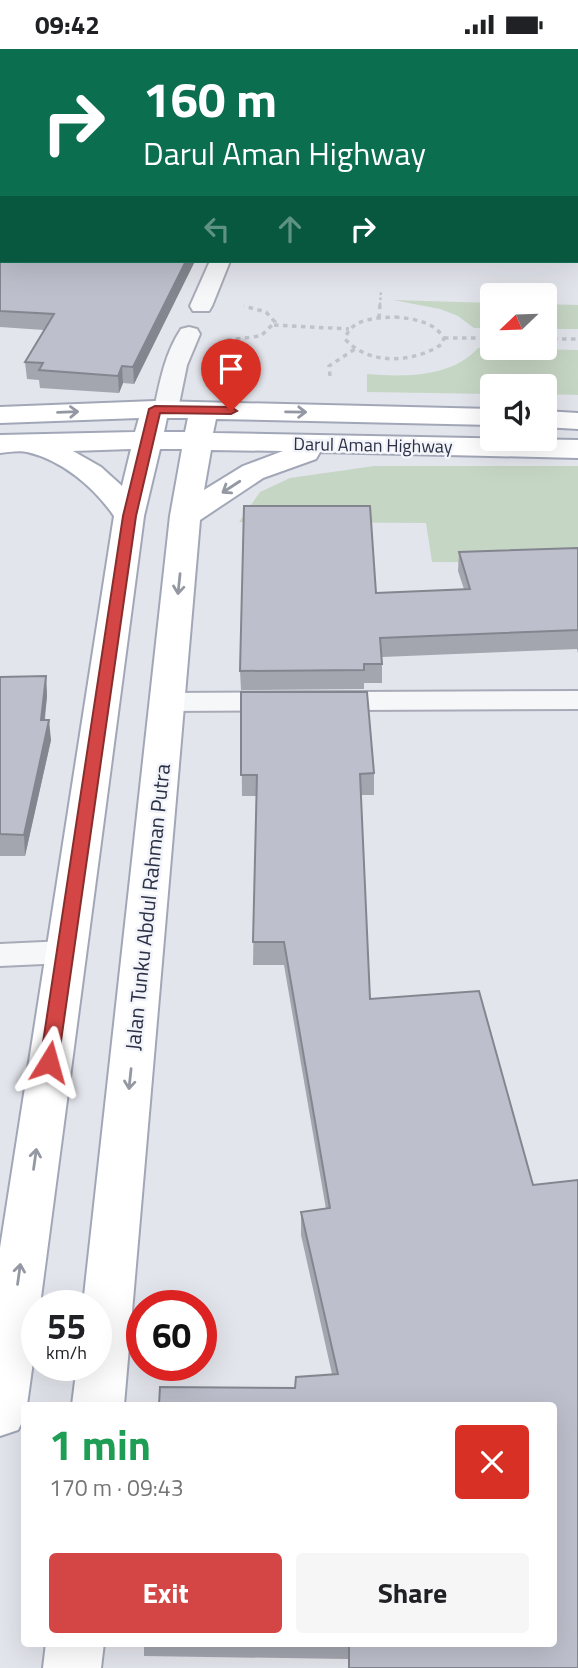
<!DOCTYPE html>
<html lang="en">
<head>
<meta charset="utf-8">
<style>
	body { margin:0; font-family:"Titillium Web",sans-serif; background:#f6f6f6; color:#202124; height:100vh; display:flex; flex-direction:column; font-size:26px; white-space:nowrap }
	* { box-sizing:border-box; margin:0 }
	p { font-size:23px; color:#757577 }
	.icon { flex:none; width:38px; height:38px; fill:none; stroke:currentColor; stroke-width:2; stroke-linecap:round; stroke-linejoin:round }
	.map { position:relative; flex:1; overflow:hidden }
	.sheet { position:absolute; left:21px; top:1353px; width:536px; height:245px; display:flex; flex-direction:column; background:#fff; border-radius:7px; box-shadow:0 7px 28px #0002 }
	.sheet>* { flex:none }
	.banner { position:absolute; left:0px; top:0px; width:579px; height:214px; box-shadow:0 7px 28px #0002; background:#0b6e4f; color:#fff; overflow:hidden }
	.needle { width:46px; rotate:247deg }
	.fabs { position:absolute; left:480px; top:234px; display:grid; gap:14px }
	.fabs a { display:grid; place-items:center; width:77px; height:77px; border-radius:7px; background:#fff; box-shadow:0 7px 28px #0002; font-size:35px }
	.speed { position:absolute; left:21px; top:1241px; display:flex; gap:14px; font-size:35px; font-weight:700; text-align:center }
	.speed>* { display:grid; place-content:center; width:91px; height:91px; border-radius:50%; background:#fff; box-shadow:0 7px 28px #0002; line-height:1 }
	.speed small { font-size:18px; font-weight:400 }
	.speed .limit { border:10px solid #d22; background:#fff; color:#111 }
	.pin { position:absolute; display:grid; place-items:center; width:60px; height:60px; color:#fff; margin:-72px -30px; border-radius:50% 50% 50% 0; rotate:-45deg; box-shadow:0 0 7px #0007 }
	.pin .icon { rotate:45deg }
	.me { position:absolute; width:77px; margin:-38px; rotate:8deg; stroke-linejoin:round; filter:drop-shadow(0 0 5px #0008) }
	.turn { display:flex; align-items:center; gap:24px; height:147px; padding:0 28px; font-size:32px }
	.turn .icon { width:91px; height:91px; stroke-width:2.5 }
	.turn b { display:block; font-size:49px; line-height:60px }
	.lanes { display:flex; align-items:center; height:66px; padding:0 28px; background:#0003; justify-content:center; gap:35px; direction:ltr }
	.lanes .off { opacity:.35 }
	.round { display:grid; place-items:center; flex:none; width:74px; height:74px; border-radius:7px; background:#f6f6f6 }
	.overview { display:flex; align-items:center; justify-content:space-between; height:119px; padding:0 28px }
	h1 { font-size:42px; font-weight:700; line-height:52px; color:#1e9e55 }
	.button { display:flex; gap:14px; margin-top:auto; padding:14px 28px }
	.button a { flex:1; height:80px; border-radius:7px; background:#d34645; color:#fff; font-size:28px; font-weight:700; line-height:80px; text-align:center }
	.button a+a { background:#f6f6f6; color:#202124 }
	.status { display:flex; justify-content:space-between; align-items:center; height:49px; padding:0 35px; background:#fff; direction:ltr }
	.status svg { height:19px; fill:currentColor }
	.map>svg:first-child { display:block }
</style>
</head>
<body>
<div class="status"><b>09:42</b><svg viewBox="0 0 49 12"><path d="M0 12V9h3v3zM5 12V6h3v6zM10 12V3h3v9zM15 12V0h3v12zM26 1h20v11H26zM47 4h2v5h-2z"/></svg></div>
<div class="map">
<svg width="578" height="1619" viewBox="0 0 578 1619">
	<rect width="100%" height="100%" fill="#e3e5ec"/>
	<g fill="#c6d6c4">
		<polygon points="393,251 492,254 492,279 474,279 458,267 440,260"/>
		<polygon points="544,255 578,256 578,280 544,280"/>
		<path d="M478,299L578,301V346L544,345V338H492V345L367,343V325C404,328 451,329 478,299Z"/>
		<polygon points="374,417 578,417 578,514 432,513 426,474 239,473 260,443 290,429"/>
	</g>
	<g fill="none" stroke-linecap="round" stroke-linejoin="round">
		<defs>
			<g id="lane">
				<rect x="0" y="160" width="2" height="12"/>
				<polygon points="210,212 230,212 212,257 209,262 193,262 190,257"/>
				<path d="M189,278L197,280L200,285L187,316L178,360L174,365L166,367L158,365L154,360C160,332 165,304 181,280Z"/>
				<polygon points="578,642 578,660 167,662 156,659 152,653 156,647 167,644"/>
				<polygon points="65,892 77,895 83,903 77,911 65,914 0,917 0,895"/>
			</g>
			<g id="primary">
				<path d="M155,352L492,360V376L216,370L213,384L578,391V409L320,403L316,410L263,429L200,471L124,1356H72L77,1316H96V1256H83L170,467L182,400H160L144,467L40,1256H37V1284L27,1356H24V1369L18,1381L0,1387V1199L114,467C94,438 62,411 27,403C20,401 8,403 0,404V386L135,383L139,369L0,374V358ZM167,369H188L185,383H164ZM131,400L122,437L101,418L73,402ZM211,401L283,402L243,417L204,441Z"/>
				<polygon points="544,362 578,364 578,380 544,378"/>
				<polygon points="46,1594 104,1594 101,1619 43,1619"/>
			</g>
		</defs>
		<use href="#lane" stroke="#a8abb7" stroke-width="4"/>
		<use href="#primary" stroke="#a2a7b8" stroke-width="4"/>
		<polyline stroke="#c1c3ca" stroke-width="2.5" stroke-dasharray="2.5 2.5" stroke-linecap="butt" points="380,256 381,241"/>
		<g stroke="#c1c3ca" stroke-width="3.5" stroke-dasharray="4.5 4.5" stroke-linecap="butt">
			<path d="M395,268C414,270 433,272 444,289L442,295C414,314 369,317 345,290C351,269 376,269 395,268Z"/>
			<polyline points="379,269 380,254"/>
			<polyline points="274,276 349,280"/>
			<polyline points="444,289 492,289"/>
			<polyline points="544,290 578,290"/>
			<polyline points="227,291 261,287 275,273 266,263 244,257"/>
			<polyline points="330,327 329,317 355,300"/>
		</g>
		<use href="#lane" fill="#f6f7f9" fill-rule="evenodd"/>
		<use href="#primary" fill="#fff" fill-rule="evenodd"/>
	</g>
	<g fill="#a3a5af">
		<polygon points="0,180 195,212 134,335 123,334 119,344 40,339 39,331 27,330 25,313 44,281 0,278"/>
		<polygon points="578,499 578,604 577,600 382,608 382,634 364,634 364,640 241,641 240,622 376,544 464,540 458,522 459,503"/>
		<polygon points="46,627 47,647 45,671 51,691 25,807 0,807 0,628"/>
		<polygon points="241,643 374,724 374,746 361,746 370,950 578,1619 348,1619 348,1610 144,1607 144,1594 553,1594 295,1339 332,1325 301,1186 301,1163 326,1160 284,916 253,916 256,747 242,747"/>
	</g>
	<g fill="#84868f">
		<polygon points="186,212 195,212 134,335 133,318"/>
		<polygon points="122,317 123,334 119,344 118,327"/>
		<polygon points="46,627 47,647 42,691 41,671"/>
		<polygon points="49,671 51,691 25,807 24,786"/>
	</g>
	<g fill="#bdc0cc" stroke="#84868f" stroke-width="2">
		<polygon points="0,180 2,180 2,212 186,212 133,318 122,317 118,327 39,321 43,314 25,313 54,265 0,262"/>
		<polygon points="244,457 370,457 376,544 470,540 459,503 578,499 578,581 380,589 382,615 364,615 364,621 240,622"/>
		<polygon points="46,627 41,671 49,671 24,786 0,785 0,628"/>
		<polygon points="241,643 367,643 374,724 360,725 370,950 479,942 533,1136 578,1131 578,1619 349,1619 349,1594 553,1594 553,1356 159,1356 160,1338 295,1339 296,1328 338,1325 301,1163 330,1159 284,893 253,893 257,726 241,726"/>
	</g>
	<defs><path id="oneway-shaft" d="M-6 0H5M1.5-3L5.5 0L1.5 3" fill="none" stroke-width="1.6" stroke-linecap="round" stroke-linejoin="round" transform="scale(1.75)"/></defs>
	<g stroke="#9498a2">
		<use href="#oneway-shaft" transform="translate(68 363) rotate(-2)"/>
		<use href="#oneway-shaft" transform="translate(296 363) rotate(1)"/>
		<use href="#oneway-shaft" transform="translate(231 438) rotate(147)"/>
		<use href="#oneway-shaft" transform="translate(179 535) rotate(96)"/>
		<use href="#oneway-shaft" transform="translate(130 1030) rotate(96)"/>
		<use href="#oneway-shaft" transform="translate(35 1110) rotate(-82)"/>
		<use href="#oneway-shaft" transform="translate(19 1225) rotate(-82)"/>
	</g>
	<polygon fill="#d34645" stroke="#892e2d" stroke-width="2" points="155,357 231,358 237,362 231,365 160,364 136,467 58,1013 49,1019 40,1013 123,467 149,360"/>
	<g text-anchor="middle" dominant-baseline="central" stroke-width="5" stroke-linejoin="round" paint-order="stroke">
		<g font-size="18" fill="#2a3045" stroke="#f3f4f9">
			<text transform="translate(373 396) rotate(1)">Darul Aman Highway</text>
		</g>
		<g font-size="21" fill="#2a3045" stroke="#f3f4f9">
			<text transform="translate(147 858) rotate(-84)">Jalan Tunku Abdul Rahman Putra</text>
		</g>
	</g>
</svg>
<div class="fabs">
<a><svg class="needle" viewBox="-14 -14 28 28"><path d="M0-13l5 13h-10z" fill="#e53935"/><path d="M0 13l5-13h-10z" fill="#757577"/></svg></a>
<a><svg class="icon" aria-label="sound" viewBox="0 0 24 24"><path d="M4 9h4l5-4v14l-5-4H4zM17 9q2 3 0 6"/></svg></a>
</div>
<div class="speed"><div>55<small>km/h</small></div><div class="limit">60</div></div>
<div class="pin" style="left:231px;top:362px;background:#d93025"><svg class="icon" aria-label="arrive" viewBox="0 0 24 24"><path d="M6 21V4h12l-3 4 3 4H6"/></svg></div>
<svg class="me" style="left:49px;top:1013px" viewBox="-20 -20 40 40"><path d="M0-17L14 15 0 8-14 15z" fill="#d34645" stroke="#fff" stroke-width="4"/></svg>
<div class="banner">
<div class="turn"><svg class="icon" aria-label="right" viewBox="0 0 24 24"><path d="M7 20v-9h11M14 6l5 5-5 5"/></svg><div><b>160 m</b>Darul Aman Highway</div></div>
<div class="lanes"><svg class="icon off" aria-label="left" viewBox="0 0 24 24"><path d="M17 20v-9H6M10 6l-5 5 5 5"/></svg><svg class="icon off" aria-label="ahead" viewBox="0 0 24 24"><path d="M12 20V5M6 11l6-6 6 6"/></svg><svg class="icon" aria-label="right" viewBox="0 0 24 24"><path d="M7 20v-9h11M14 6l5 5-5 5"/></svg></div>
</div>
<section class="sheet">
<div class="overview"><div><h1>1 min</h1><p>170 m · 09:43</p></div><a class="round" style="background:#d93025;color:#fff"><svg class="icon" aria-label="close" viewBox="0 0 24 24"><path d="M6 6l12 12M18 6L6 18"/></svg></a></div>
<div class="button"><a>Exit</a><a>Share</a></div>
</section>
</div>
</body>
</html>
